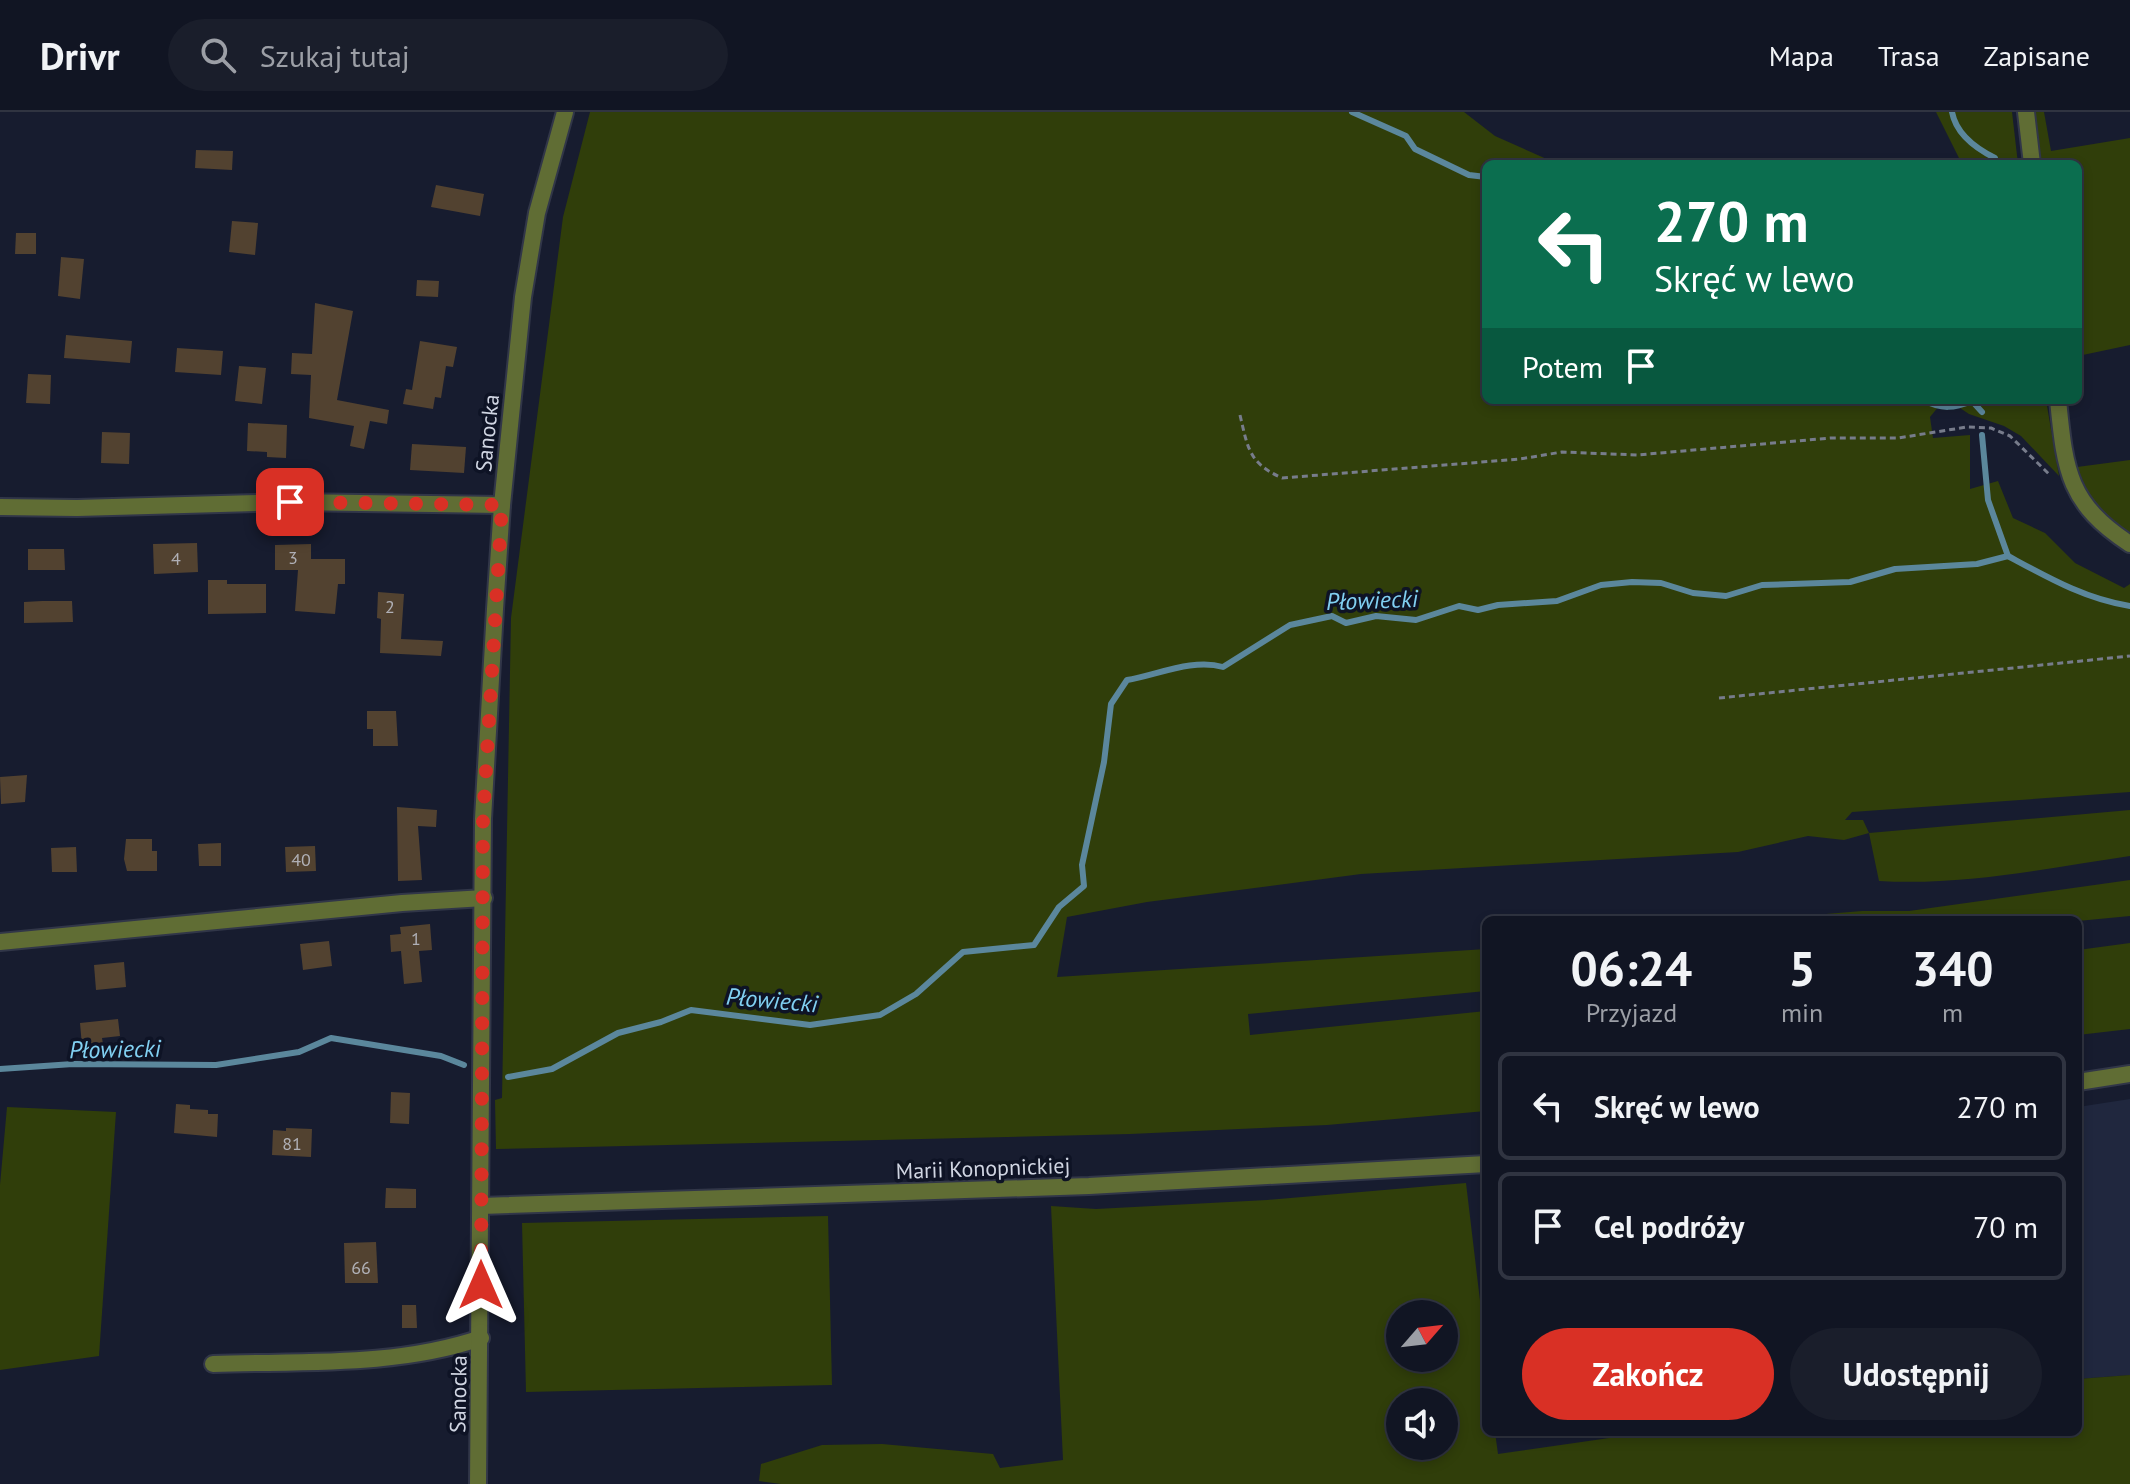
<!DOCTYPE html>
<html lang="pl">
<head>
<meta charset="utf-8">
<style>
	body { margin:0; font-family:"PT Sans",sans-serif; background:#1a1e2b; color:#f1f3f6; height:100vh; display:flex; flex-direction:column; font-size:30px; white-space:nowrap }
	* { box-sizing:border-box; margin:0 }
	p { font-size:26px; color:#9c9fa6 }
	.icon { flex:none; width:44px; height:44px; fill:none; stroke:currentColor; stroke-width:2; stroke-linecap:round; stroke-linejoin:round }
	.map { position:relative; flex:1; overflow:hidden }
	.drawer { position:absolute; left:1482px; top:804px; width:600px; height:520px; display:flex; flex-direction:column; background:#111523; border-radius:12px; box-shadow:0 4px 12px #0003,0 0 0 2px #303441 }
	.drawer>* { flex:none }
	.top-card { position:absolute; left:1482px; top:48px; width:600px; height:244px; border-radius:12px; box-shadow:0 4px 12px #0003,0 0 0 2px #303441; background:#0b6e4f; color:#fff; overflow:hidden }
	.needle { width:52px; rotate:62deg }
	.tools { position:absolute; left:1386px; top:1188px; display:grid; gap:16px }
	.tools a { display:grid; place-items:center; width:72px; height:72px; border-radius:50%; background:#111523; box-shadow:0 4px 12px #0003,0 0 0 2px #303441; font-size:40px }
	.pin { position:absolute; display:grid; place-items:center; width:68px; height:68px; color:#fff; margin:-34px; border-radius:16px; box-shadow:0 4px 12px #0006 }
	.me { position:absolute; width:88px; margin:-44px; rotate:0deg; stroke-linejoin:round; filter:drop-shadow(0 0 6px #0008) }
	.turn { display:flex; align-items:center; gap:28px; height:168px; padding:0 40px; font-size:36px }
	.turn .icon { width:104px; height:104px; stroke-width:2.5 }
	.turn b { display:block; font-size:56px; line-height:68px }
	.then { display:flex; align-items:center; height:76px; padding:0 40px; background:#0003; gap:16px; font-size:30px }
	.eta { display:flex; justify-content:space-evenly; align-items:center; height:136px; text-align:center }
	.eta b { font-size:48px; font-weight:600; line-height:56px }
	.primary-button { display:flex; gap:16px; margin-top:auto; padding:16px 40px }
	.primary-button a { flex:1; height:92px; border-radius:48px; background:#d93025; color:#fff; font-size:32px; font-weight:600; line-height:92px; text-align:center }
	.primary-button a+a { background:#1a1e2b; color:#f1f3f6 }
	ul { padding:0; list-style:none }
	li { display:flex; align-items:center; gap:24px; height:108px; margin:0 16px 12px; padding:0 24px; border:4px solid #303441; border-radius:12px }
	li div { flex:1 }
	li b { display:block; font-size:30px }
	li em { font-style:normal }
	header { display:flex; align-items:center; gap:48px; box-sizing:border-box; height:112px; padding:0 40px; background:#111523; border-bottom:2px solid #303441 }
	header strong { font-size:38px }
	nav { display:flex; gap:44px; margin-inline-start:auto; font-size:28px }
	.search { width:560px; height:72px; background:#1a1e2b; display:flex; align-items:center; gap:20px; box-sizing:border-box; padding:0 28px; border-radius:44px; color:#9c9fa6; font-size:30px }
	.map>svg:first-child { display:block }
</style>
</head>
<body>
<header>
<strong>Drivr</strong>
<div class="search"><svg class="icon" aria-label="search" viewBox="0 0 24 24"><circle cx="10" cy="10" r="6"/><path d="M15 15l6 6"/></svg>Szukaj tutaj</div>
<nav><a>Mapa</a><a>Trasa</a><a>Zapisane</a></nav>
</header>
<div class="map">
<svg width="2130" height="1372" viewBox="0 0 2130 1372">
	<rect width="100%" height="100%" fill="#171c2f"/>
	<polygon fill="#20273e" points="2130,987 2130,1263 2078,1267 2078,995"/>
	<g fill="#303e0a" fill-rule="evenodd">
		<path d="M590,0H1464L1495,24L1558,52H1486V288H1944L1930,305L1933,326L1970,323V377L1998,369L2013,406L2045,421L2075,451L2124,476L2130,472V680L1852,700L1845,708H1863L1869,721L2130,698V744C2048,756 1963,774 1879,769L1869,721L1844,728L1808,724L1738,740L1361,762L1147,790L1067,805L1057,865L1486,837V879L1248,902L1250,923L1486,899V999L1327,1013L1130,1022L496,1037L495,988L502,986L511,506L563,105Z"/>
		<polygon points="1936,0 2012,0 2018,52 1962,52"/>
		<polygon points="2035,0 2044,0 2051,39 2130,26 2130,233 2078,244 2078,52 2040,52"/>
		<polygon points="1948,288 2046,288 2059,364 2021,324 2004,314 1969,302"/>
		<path d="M2130,348V422C2100,404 2090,387 2077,355Z"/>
		<polygon points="2130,768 2130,804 2078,809 1753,808 1862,799 1909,799"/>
		<polygon points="2130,831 2130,917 2078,923 2078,838"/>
		<polygon points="7,995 116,1000 99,1244 0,1258 0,1073"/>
		<path d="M1466,1071L1486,1239V1320H1495L1498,1342L1651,1320H2078V1267L2130,1263V1372H781L759,1369L761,1352L822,1333L882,1332L993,1342L1000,1356L1063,1348L1051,1094L1096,1097L1267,1088ZM1444,1202V1246H1400V1202ZM1400,1290H1444V1334H1400Z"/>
		<polygon points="828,1104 832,1273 526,1280 522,1111"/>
	</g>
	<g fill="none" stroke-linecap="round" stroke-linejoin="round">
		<g stroke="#5b879c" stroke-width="6">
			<polyline points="1352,0 1406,24 1415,37 1469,63 1486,65"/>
			<path d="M1952,0C1956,22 1975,36 1995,46L1996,52"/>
			<path d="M1924,288C1941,298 1955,296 1972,289L1982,300"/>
			<polyline points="1982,323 1988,388 2008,444"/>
			<polyline points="0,957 73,952 216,953 299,940 331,926 441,944 464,953"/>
			<path d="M508,965L552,957L618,921L661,910L691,898L810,913L880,903L916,882L963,840L1034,833L1059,795L1084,774L1082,753L1104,650L1111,592L1127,568C1157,563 1193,546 1223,555L1290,513L1332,504L1346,511L1376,504L1416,508L1459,494L1478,498L1498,493L1557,489L1601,473L1632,470L1661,471L1693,481L1726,484L1762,473L1850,470L1895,457L1977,452L2008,444C2047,465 2085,487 2130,494"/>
		</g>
	</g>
	<g fill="#524230">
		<polygon points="196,38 233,39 232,58 195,56"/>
		<polygon points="436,73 484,82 480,104 431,95"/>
		<polygon points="232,109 258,111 255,143 229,140"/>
		<polygon points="16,121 36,121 36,142 15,142"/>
		<polygon points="61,145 84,147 80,187 58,184"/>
		<polygon points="417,168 439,169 438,185 416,184"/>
		<polygon points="315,191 353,199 337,288 389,298 387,312 370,309 364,337 350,334 354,314 309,306 311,263 291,262 292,241 312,242"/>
		<polygon points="66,223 132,229 130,251 64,246"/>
		<polygon points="420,229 457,235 453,255 446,254 441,286 435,285 433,297 403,292 406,277 412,278"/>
		<polygon points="177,236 223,239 221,263 175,260"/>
		<polygon points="239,254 266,256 262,292 235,289"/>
		<polygon points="28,262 51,263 50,292 26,291"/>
		<polygon points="248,311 287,313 286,346 267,345 267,340 247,339"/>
		<polygon points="102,320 130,321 129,352 101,351"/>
		<polygon points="412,332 466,335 464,361 410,358"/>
		<polygon points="197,431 198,460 154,462 153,432"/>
		<polygon points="311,432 311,447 345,447 345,472 338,472 335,502 295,499 298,458 275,458 275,433"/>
		<polygon points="28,437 64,437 65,458 28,458"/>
		<polygon points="208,468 227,468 227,472 266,472 266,501 208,502"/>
		<polygon points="378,480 404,482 401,527 443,529 441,544 380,541 381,507 377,506"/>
		<polygon points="42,489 72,489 73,510 24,511 24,490"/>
		<polygon points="367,599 396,599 398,634 373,634 373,617 367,617"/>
		<polygon points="27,663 25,690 1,692 0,665"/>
		<polygon points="397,695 437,698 436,715 418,714 422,768 398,769"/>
		<polygon points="126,727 152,727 152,739 157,739 157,759 127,759 124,747"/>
		<polygon points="221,731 221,754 199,754 198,732"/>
		<polygon points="315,734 316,759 286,760 285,735"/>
		<polygon points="76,735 77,760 52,760 51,736"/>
		<polygon points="430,812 432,838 419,839 422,870 404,872 401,839 391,840 390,823 401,822 400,815"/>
		<polygon points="329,829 332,854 303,858 300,832"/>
		<polygon points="124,850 126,875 96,878 94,853"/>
		<polygon points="118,907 120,924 102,926 103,932 82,934 80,911"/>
		<polygon points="391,980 410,981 409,1012 390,1011"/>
		<polygon points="176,992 190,993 190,997 208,998 208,1002 218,1002 217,1025 174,1021"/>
		<polygon points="286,1016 312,1017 311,1045 272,1043 273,1018 286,1019"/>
		<polygon points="386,1076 416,1077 416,1096 385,1096"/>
		<polygon points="376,1130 378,1171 345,1171 344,1131"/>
		<polygon points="402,1193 416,1193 417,1216 402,1216"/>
	</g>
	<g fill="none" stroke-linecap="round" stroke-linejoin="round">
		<defs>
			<g id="minor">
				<polyline points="2026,0 2032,52"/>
				<path d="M2058,288C2065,357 2067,391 2130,432"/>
				<polyline points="0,395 77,396 290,390 502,393"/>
				<polyline points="0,830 402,791 484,786"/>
				<polyline points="2078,970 2130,962"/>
				<polyline points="481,1094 1089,1074 1486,1052"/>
				<path d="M213,1252C302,1249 396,1255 481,1226"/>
				<polyline points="478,1372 483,707 495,497 502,393 523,185 537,101 565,0"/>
			</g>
		</defs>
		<use href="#minor" stroke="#313648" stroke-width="20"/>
		<g stroke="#777c8b" stroke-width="3" stroke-dasharray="6 4" stroke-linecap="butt">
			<path d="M1240,303C1248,337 1249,351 1282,366L1520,347L1562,340L1637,343L1831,326H1898L1967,315L1991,316L2010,324L2051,364"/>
			<polyline points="1719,586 2130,544"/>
		</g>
		<use href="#minor" stroke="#606d34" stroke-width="16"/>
	</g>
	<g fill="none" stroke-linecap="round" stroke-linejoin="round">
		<polyline stroke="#d93025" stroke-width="14" stroke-dasharray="0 25.2" points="290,390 502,393 483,707 481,1173"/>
	</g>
	<g text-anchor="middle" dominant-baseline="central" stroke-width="7" stroke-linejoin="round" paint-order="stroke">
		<g font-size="18" fill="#b0b0b6">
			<text x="293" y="445">3</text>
			<text x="176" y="446">4</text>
			<text x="390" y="494">2</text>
			<text x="301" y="747">40</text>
			<text x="416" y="826">1</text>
			<text x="292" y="1031">81</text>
			<text x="361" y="1155">66</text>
		</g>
		<g font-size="22" fill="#d0d5e2" stroke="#0e1325">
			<text transform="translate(487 321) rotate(-84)">Sanocka</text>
			<text transform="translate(983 1056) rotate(-2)">Marii Konopnickiej</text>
			<text transform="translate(458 1282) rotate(-89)">Sanocka</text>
		</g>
		<g font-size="24" font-style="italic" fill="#81d0f2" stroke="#0e1325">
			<text transform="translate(1372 488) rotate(-2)">Płowiecki</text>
			<text transform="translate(772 888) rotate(5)">Płowiecki</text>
			<text transform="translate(115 937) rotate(-1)">Płowiecki</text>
		</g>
	</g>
</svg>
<div class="tools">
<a><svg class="needle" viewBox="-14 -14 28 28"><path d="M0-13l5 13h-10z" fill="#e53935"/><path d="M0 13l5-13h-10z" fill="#9c9fa6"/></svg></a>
<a><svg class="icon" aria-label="sound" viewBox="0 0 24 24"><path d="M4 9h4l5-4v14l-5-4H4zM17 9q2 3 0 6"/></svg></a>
</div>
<div class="pin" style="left:290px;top:390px;background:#d93025"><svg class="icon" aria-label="arrive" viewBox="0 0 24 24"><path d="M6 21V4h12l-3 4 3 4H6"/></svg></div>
<svg class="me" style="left:481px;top:1173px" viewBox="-20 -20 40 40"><path d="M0-17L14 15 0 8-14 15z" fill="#d93025" stroke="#fff" stroke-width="4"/></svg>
<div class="top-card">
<div class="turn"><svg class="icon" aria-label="left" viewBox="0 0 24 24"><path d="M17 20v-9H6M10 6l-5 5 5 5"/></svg><div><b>270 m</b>Skręć w lewo</div></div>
<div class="then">Potem<svg class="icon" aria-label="arrive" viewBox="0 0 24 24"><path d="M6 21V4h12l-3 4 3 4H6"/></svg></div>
</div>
<section class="drawer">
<div class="eta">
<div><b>06:24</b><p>Przyjazd</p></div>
<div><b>5</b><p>min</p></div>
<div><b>340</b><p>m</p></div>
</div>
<ul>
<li><svg class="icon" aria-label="left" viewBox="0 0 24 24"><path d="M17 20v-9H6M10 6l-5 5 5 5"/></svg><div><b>Skręć w lewo</b></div><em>270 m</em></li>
<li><svg class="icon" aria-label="arrive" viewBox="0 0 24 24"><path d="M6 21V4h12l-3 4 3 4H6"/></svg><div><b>Cel podróży</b></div><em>70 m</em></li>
</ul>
<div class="primary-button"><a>Zakończ</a><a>Udostępnij</a></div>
</section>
</div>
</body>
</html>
